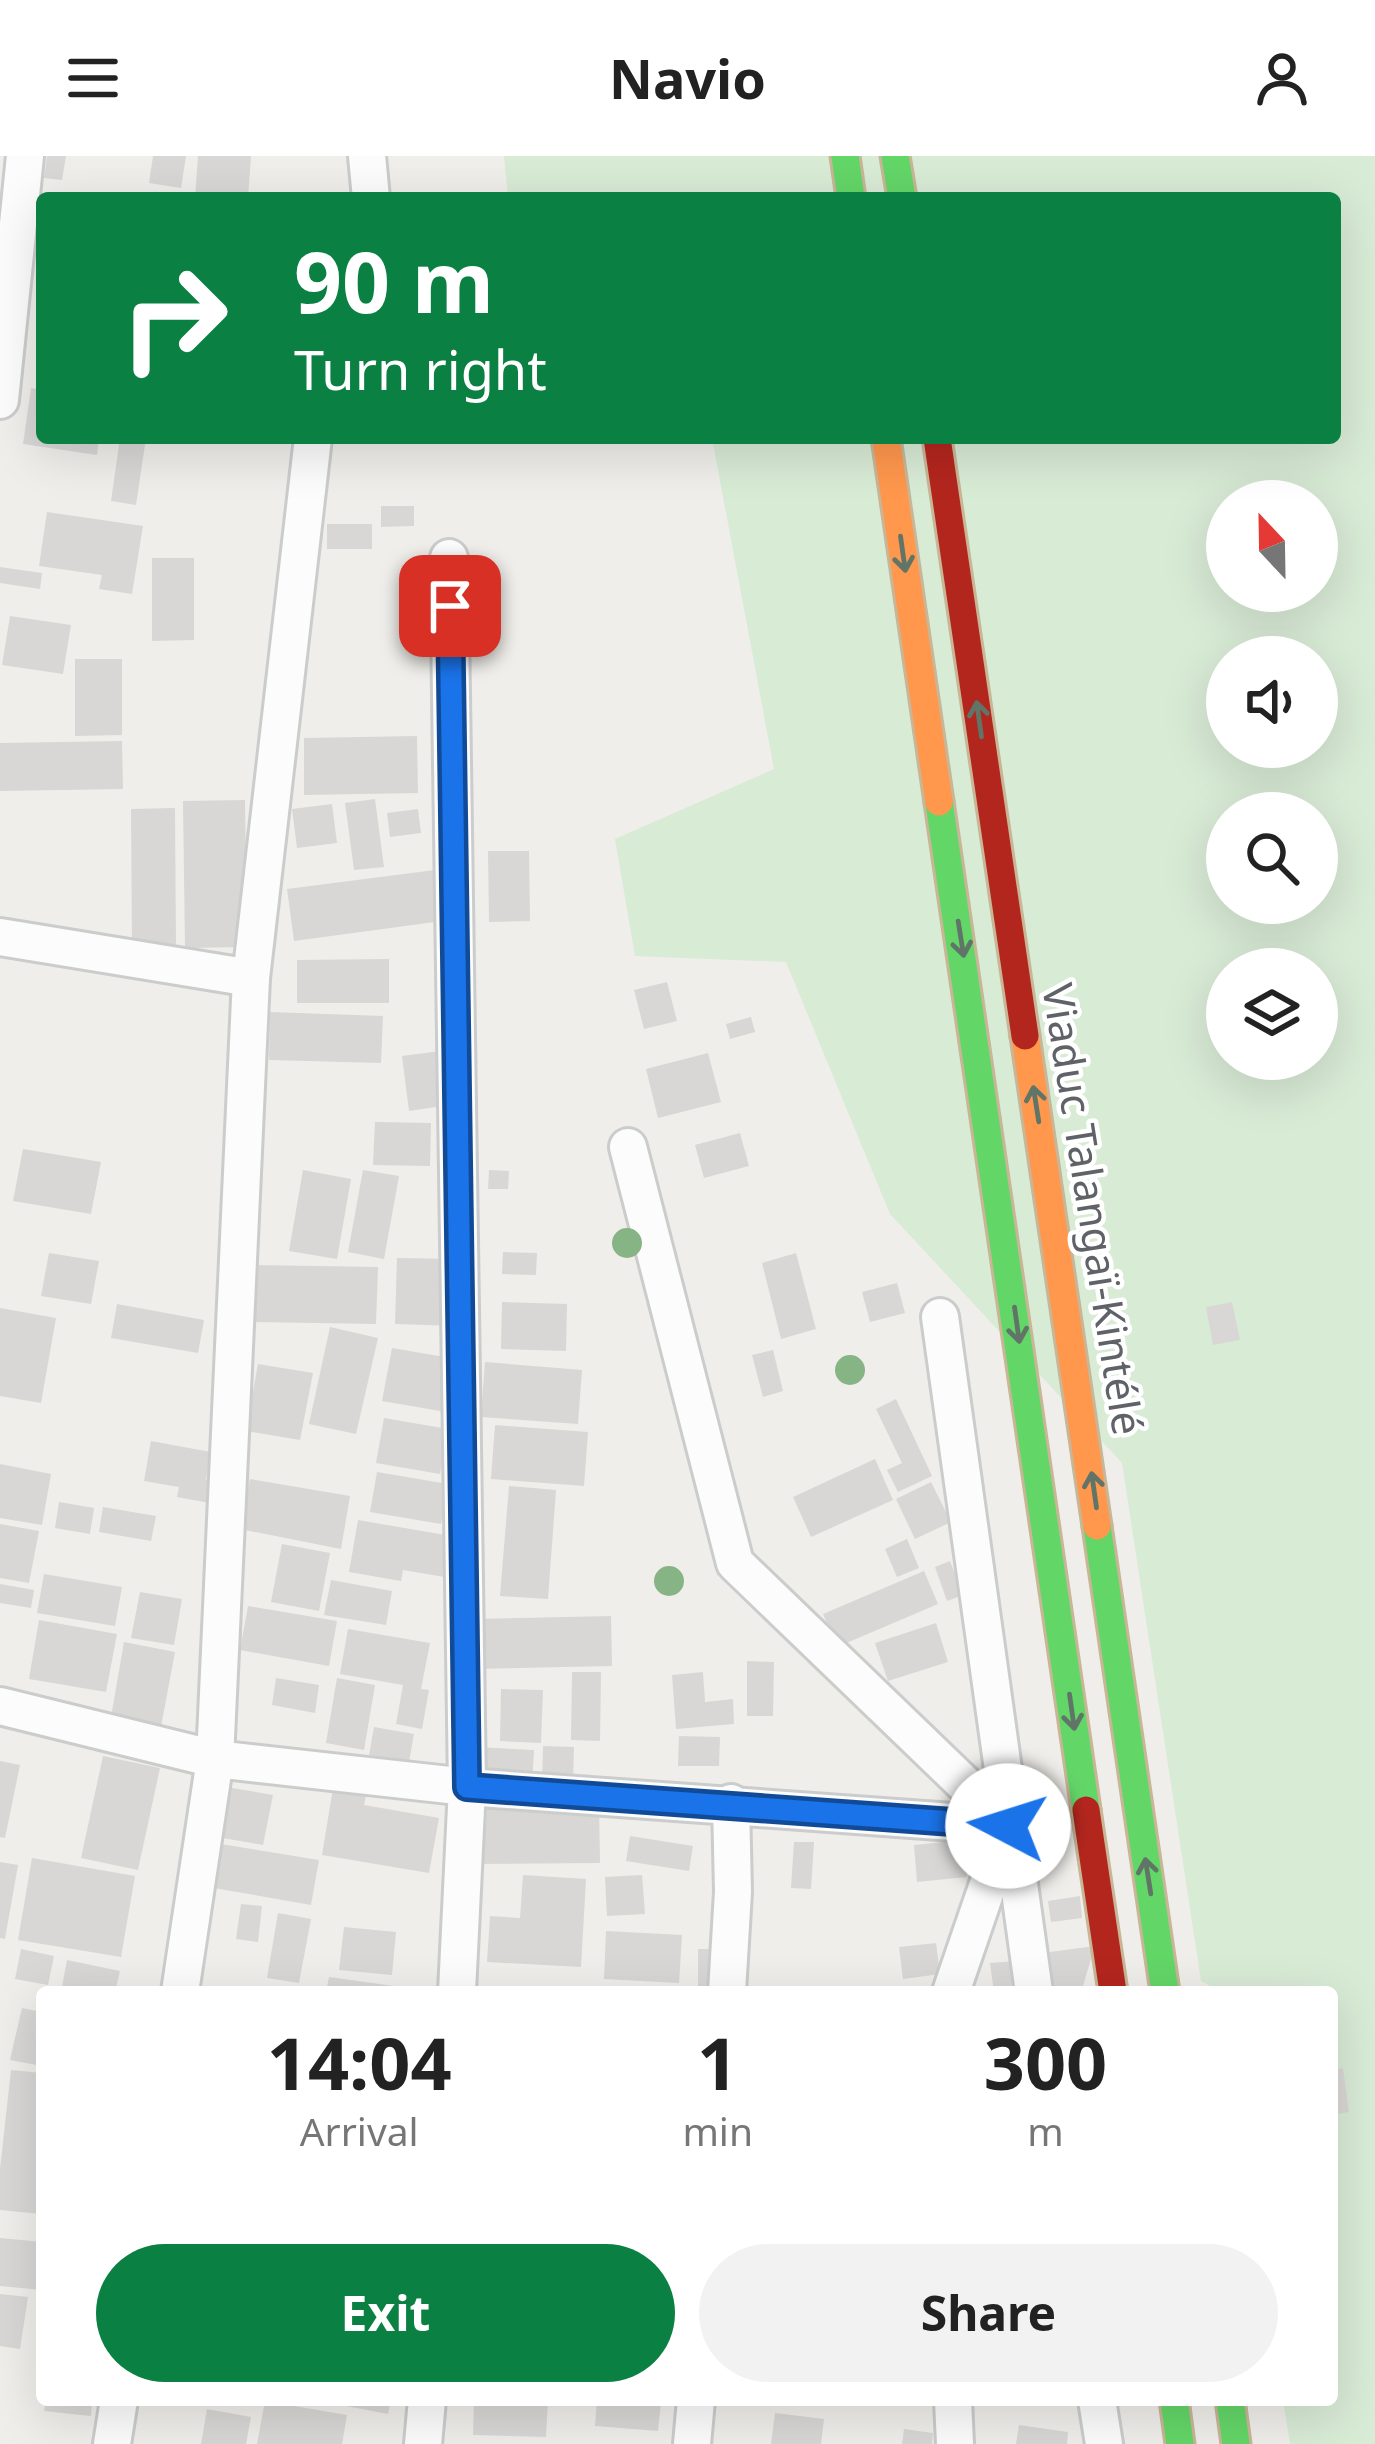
<!DOCTYPE html>
<html lang="en">
<head>
<meta charset="utf-8">
<style>
	body { margin:0; font-family:"Noto Sans",sans-serif; background:#f2f2f2; color:#222; height:100vh; display:flex; flex-direction:column; font-size:45px; white-space:nowrap }
	* { box-sizing:border-box; margin:0 }
	p { font-size:39px; color:#767676 }
	.icon { flex:none; width:66px; height:66px; fill:none; stroke:currentColor; stroke-width:2; stroke-linecap:round; stroke-linejoin:round }
	.map { position:relative; flex:1; overflow:hidden }
	.sheet { position:absolute; left:36px; top:1830px; width:1302px; height:420px; display:flex; flex-direction:column; background:#fff; border-radius:12px; box-shadow:0 12px 48px #0002 }
	.sheet>* { flex:none }
	.top-card { position:absolute; left:36px; top:36px; width:1305px; height:252px; border-radius:12px; box-shadow:0 12px 48px #0002; background:#0b8043; color:#fff; overflow:hidden }
	.needle { width:78px; rotate:338deg }
	.buttons { position:absolute; left:1206px; top:324px; display:grid; gap:24px }
	.buttons a { display:grid; place-items:center; width:132px; height:132px; border-radius:50%; background:#fff; box-shadow:0 12px 48px #0002; font-size:60px }
	.pin { position:absolute; display:grid; place-items:center; width:102px; height:102px; color:#fff; margin:-51px; border-radius:24px; box-shadow:0 6px 18px #0006 }
	.me { position:absolute; width:132px; margin:-66px; rotate:275deg; stroke-linejoin:round; filter:drop-shadow(0 0 9px #0008) }
	.turn { display:flex; align-items:center; gap:42px; height:252px; padding:0 60px; font-size:54px }
	.turn .icon { width:156px; height:156px; stroke-width:2.5 }
	.turn b { display:block; font-size:84px; line-height:102px }
	.eta { display:flex; justify-content:space-evenly; align-items:center; height:204px; text-align:center }
	.eta b { font-size:72px; font-weight:700; line-height:84px }
	.primary-button { display:flex; gap:24px; margin-top:auto; padding:24px 60px }
	.primary-button a { flex:1; height:138px; border-radius:72px; background:#0b8043; color:#fff; font-size:48px; font-weight:700; line-height:138px; text-align:center }
	.primary-button a+a { background:#f2f2f2; color:#222 }
	header { display:flex; justify-content:space-between; align-items:center; height:156px; padding:0 60px; background:#fff; font-size:54px; font-weight:700 }
	.map>svg:first-child { display:block }
</style>
</head>
<body>
<header><svg class="icon" aria-label="menu" viewBox="0 0 24 24"><path d="M4 6h16M4 12h16M4 18h16"/></svg>Navio<svg class="icon" aria-label="person" viewBox="0 0 24 24"><circle cx="12" cy="8" r="4"/><path d="M4 21q1-7 8-7t8 7"/></svg></header>
<div class="map">
<svg width="1375" height="2288" viewBox="0 0 1375 2288">
	<rect width="100%" height="100%" fill="#efeeea"/>
	<path fill="#d8ebd5" fill-rule="evenodd" d="M504,0H1375V2288H1290L1283,2244H1332V1836H1221L1201,1825L1122,1307L890,1058L786,806L635,800L615,683L774,613L712,282H1335V42H508ZM1227,345H1317V435H1227ZM1227,501H1317V591H1227ZM1227,657H1317V747H1227ZM1227,813H1317V903H1227Z"/>
	<g fill="#d8d7d5">
		<polygon points="47,0 66,0 62,24 44,22"/>
		<polygon points="153,0 186,0 181,32 149,27"/>
		<polygon points="198,0 251,0 248,42 195,42"/>
		<polygon points="31,232 42,234 42,282 99,282 97,299 23,288"/>
		<polygon points="120,282 146,282 136,349 111,345"/>
		<polygon points="381,350 414,350 414,370 381,371"/>
		<polygon points="47,356 143,370 132,438 99,433 102,419 39,410"/>
		<rect x="327" y="368" width="45" height="25"/>
		<polygon points="152,402 194,402 194,484 152,485"/>
		<polygon points="0,411 42,417 40,433 0,427"/>
		<polygon points="10,460 71,469 63,518 2,509"/>
		<polygon points="75,503 122,503 122,579 75,580"/>
		<polygon points="417,580 418,637 304,639 304,582"/>
		<polygon points="122,585 123,633 0,635 0,587"/>
		<polygon points="375,643 384,711 354,714 345,647"/>
		<polygon points="245,644 247,791 185,792 183,645"/>
		<polygon points="332,648 337,687 297,692 292,653"/>
		<polygon points="175,652 176,796 132,797 131,653"/>
		<polygon points="418,653 421,677 390,681 387,657"/>
		<polygon points="488,695 529,695 530,765 489,766"/>
		<polygon points="435,714 442,765 294,785 287,733"/>
		<polygon points="389,803 389,847 297,847 297,804"/>
		<polygon points="667,826 677,865 644,873 634,834"/>
		<polygon points="270,856 383,860 381,907 269,904"/>
		<polygon points="751,861 755,876 730,883 726,868"/>
		<polygon points="448,894 456,948 409,955 402,900"/>
		<polygon points="708,897 721,946 658,962 646,913"/>
		<polygon points="375,966 431,967 430,1010 373,1009"/>
		<polygon points="740,977 749,1010 704,1022 695,989"/>
		<polygon points="23,993 101,1006 91,1058 13,1045"/>
		<polygon points="303,1014 351,1023 337,1103 289,1095"/>
		<polygon points="363,1014 399,1020 384,1103 348,1096"/>
		<polygon points="489,1014 509,1015 508,1033 488,1033"/>
		<polygon points="503,1096 537,1097 536,1119 502,1118"/>
		<polygon points="49,1097 99,1105 91,1148 41,1140"/>
		<polygon points="796,1097 816,1173 781,1183 762,1107"/>
		<polygon points="397,1102 458,1103 456,1170 395,1168"/>
		<polygon points="252,1109 378,1111 376,1168 250,1166"/>
		<polygon points="897,1127 905,1157 870,1166 862,1136"/>
		<polygon points="502,1146 567,1148 566,1195 501,1193"/>
		<polygon points="1232,1146 1240,1184 1213,1189 1206,1151"/>
		<polygon points="117,1148 204,1164 198,1197 111,1182"/>
		<polygon points="0,1152 56,1162 41,1247 0,1240"/>
		<polygon points="330,1171 378,1182 356,1278 309,1268"/>
		<polygon points="392,1192 456,1203 446,1256 382,1245"/>
		<polygon points="773,1194 783,1235 763,1241 752,1199"/>
		<polygon points="485,1206 582,1214 578,1268 481,1261"/>
		<polygon points="258,1208 313,1217 300,1284 246,1275"/>
		<polygon points="896,1243 932,1320 898,1336 887,1314 902,1307 876,1253"/>
		<polygon points="384,1262 448,1273 440,1318 376,1307"/>
		<polygon points="495,1269 588,1276 584,1330 491,1323"/>
		<polygon points="151,1285 211,1296 206,1324 214,1325 210,1347 177,1341 179,1331 144,1325"/>
		<polygon points="875,1303 893,1344 811,1381 793,1341"/>
		<polygon points="0,1308 51,1318 42,1369 0,1362"/>
		<polygon points="377,1316 448,1328 441,1368 370,1356"/>
		<polygon points="250,1323 350,1340 341,1393 240,1373"/>
		<polygon points="931,1326 951,1366 915,1383 896,1343"/>
		<polygon points="509,1330 556,1334 548,1443 500,1440"/>
		<polygon points="59,1346 94,1352 90,1378 55,1372"/>
		<polygon points="103,1351 156,1360 151,1385 99,1376"/>
		<polygon points="358,1364 463,1382 456,1423 403,1414 401,1425 349,1416"/>
		<polygon points="0,1368 39,1375 29,1427 0,1422"/>
		<polygon points="907,1383 919,1412 897,1421 885,1393"/>
		<polygon points="282,1388 330,1397 319,1455 271,1446"/>
		<polygon points="950,1405 963,1439 947,1445 935,1411"/>
		<polygon points="924,1415 938,1448 837,1491 823,1458"/>
		<polygon points="44,1418 122,1431 115,1470 37,1457"/>
		<polygon points="331,1424 392,1435 386,1469 324,1459"/>
		<polygon points="0,1428 34,1434 31,1452 0,1447"/>
		<polygon points="140,1436 182,1443 174,1489 131,1482"/>
		<polygon points="248,1450 337,1465 329,1510 240,1494"/>
		<polygon points="611,1460 612,1510 475,1513 475,1463"/>
		<polygon points="39,1464 117,1478 106,1536 29,1523"/>
		<polygon points="936,1467 948,1506 888,1525 875,1487"/>
		<polygon points="348,1473 430,1487 421,1533 429,1534 422,1573 396,1568 403,1529 340,1518"/>
		<polygon points="124,1486 175,1496 160,1576 110,1567"/>
		<polygon points="747,1505 774,1506 773,1560 747,1560"/>
		<polygon points="572,1516 601,1516 600,1585 571,1584"/>
		<polygon points="703,1516 705,1546 733,1543 734,1568 676,1573 672,1519"/>
		<polygon points="276,1522 319,1529 315,1557 272,1549"/>
		<polygon points="337,1522 375,1529 364,1594 326,1587"/>
		<polygon points="501,1533 543,1534 541,1587 500,1585"/>
		<polygon points="374,1571 414,1578 409,1606 369,1599"/>
		<polygon points="679,1580 720,1581 719,1610 678,1610"/>
		<polygon points="543,1590 574,1591 573,1630 542,1629"/>
		<polygon points="477,1591 534,1594 532,1629 475,1627"/>
		<polygon points="103,1600 160,1612 138,1714 81,1702"/>
		<polygon points="0,1605 20,1609 5,1682 0,1681"/>
		<polygon points="335,1620 369,1626 364,1649 439,1662 429,1717 322,1699"/>
		<polygon points="220,1630 273,1639 263,1689 211,1680"/>
		<polygon points="599,1647 600,1707 474,1708 473,1648"/>
		<polygon points="630,1680 693,1690 689,1715 626,1705"/>
		<polygon points="964,1684 967,1721 917,1726 914,1689"/>
		<polygon points="794,1686 814,1686 811,1733 791,1732"/>
		<polygon points="221,1688 319,1704 311,1749 214,1732"/>
		<polygon points="32,1702 135,1720 121,1801 18,1784"/>
		<polygon points="0,1706 18,1709 5,1783 0,1782"/>
		<polygon points="523,1719 586,1723 581,1811 487,1806 490,1760 520,1762"/>
		<polygon points="642,1719 645,1758 607,1760 605,1721"/>
		<polygon points="1080,1740 1082,1762 1051,1766 1048,1745"/>
		<polygon points="241,1748 262,1750 258,1786 236,1783"/>
		<polygon points="278,1757 311,1763 299,1827 267,1822"/>
		<polygon points="344,1771 396,1776 392,1819 339,1814"/>
		<polygon points="606,1775 682,1779 679,1827 604,1823"/>
		<polygon points="936,1787 940,1818 903,1823 899,1791"/>
		<polygon points="1095,1790 1082,1833 1040,1836 1035,1798"/>
		<polygon points="21,1793 54,1800 48,1829 15,1823"/>
		<polygon points="698,1793 723,1793 722,1836 698,1836"/>
		<polygon points="67,1804 120,1815 115,1836 61,1836"/>
		<polygon points="1015,1805 1018,1836 994,1836 990,1807"/>
		<polygon points="329,1821 401,1831 400,1836 326,1836"/>
		<polygon points="22,1852 42,1856 42,1910 10,1904"/>
		<polygon points="1343,1912 1349,1956 1332,1959 1332,1914"/>
		<polygon points="11,1914 42,1917 42,2058 0,2054 0,2013"/>
		<polygon points="0,2082 42,2086 42,2134 0,2130"/>
		<polygon points="0,2138 28,2141 20,2193 0,2190"/>
		<polygon points="46,2244 92,2244 91,2260 44,2255"/>
		<polygon points="315,2244 391,2244 388,2258"/>
		<polygon points="474,2244 548,2244 546,2281 473,2279"/>
		<polygon points="597,2244 661,2246 658,2275 595,2270"/>
		<polygon points="265,2245 347,2259 342,2288 257,2288"/>
		<polygon points="207,2253 251,2261 246,2288 201,2288"/>
		<polygon points="775,2257 824,2263 821,2288 771,2288"/>
		<polygon points="1019,2269 1068,2276 1067,2288 1016,2288"/>
		<polygon points="904,2273 933,2277 932,2288 902,2288"/>
	</g>
	<g fill="none" stroke-linecap="round" stroke-linejoin="round">
		<defs>
			<g id="street">
				<polyline points="367,0 371,42"/>
				<polyline points="0,244 25,0"/>
				<polyline points="449,402 467,1631 457,1836"/>
				<polyline points="0,781 251,822"/>
				<polyline points="628,991 735,1407 1008,1670 951,1836"/>
				<polyline points="940,1161 1034,1836"/>
				<polyline points="0,1550 215,1603 467,1631 1008,1670"/>
				<polyline points="180,1836 215,1603 251,822 313,282"/>
				<polyline points="727,1836 733,1736 731,1647"/>
				<polyline points="953,2244 955,2288"/>
				<polyline points="1097,2244 1104,2288"/>
				<polyline points="112,2288 119,2244"/>
				<polyline points="423,2288 427,2244"/>
				<polyline points="692,2288 696,2244"/>
			</g>
			<g id="fast">
				<polyline points="845,0 851,42"/>
				<polyline points="895,0 902,42"/>
				<polyline points="939,646 1086,1654"/>
				<polyline points="1097,1370 1165,1836"/>
				<polyline points="1174,2244 1180,2288"/>
				<polyline points="1230,2244 1236,2288"/>
			</g>
			<g id="slow">
				<polyline points="886,282 939,646"/>
				<polyline points="1025,880 1097,1370"/>
			</g>
			<g id="jam">
				<polyline points="937,282 1025,880"/>
				<polyline points="1086,1654 1113,1836"/>
			</g>
		</defs>
		<use href="#street" stroke="#cbcccc" stroke-width="42"/>
		<use href="#fast" stroke="#c8b696" stroke-width="33"/>
		<use href="#slow" stroke="#c8b696" stroke-width="33"/>
		<use href="#jam" stroke="#c8b696" stroke-width="33"/>
		<use href="#street" stroke="#fdfcfc" stroke-width="36"/>
		<use href="#fast" stroke="#63d668" stroke-width="27"/>
		<use href="#slow" stroke="#ff974d" stroke-width="27"/>
		<use href="#jam" stroke="#b3261e" stroke-width="27"/>
	</g>
	<g fill="#87b484">
		<circle cx="627" cy="1087" r="15"/>
		<circle cx="850" cy="1214" r="15"/>
		<circle cx="669" cy="1425" r="15"/>
	</g>
	<defs><path id="oneway-shaft" d="M-6 0H5M1.5-3L5.5 0L1.5 3" fill="none" stroke-width="1.6" stroke-linecap="round" stroke-linejoin="round" transform="scale(3)"/></defs>
	<g stroke="#607468">
		<use href="#oneway-shaft" transform="translate(903 398) rotate(82)"/>
		<use href="#oneway-shaft" transform="translate(979 563) rotate(-98)"/>
		<use href="#oneway-shaft" transform="translate(961 783) rotate(81)"/>
		<use href="#oneway-shaft" transform="translate(1036 948) rotate(-99)"/>
		<use href="#oneway-shaft" transform="translate(1017 1169) rotate(82)"/>
		<use href="#oneway-shaft" transform="translate(1094 1334) rotate(-98)"/>
		<use href="#oneway-shaft" transform="translate(1072 1556) rotate(82)"/>
		<use href="#oneway-shaft" transform="translate(1148 1720) rotate(-99)"/>
	</g>
	<g fill="none" stroke-linecap="round" stroke-linejoin="round">
		<defs>
			<polyline id="route" points="450,450 467,1631 1008,1670"/>
		</defs>
		<use href="#route" stroke="#114b97" stroke-width="30"/>
		<use href="#route" stroke="#1a73e8" stroke-width="21"/>
	</g>
	<g text-anchor="middle" dominant-baseline="central" stroke-width="9" stroke-linejoin="round" paint-order="stroke">
		<g font-size="42" fill="#5f6368" stroke="#fff">
			<text transform="translate(1094 1053) rotate(81)">Viaduc Talangaï-Kintélé</text>
		</g>
	</g>
</svg>
<div class="buttons">
<a><svg class="needle" viewBox="-14 -14 28 28"><path d="M0-13l5 13h-10z" fill="#e53935"/><path d="M0 13l5-13h-10z" fill="#767676"/></svg></a>
<a><svg class="icon" aria-label="sound" viewBox="0 0 24 24"><path d="M4 9h4l5-4v14l-5-4H4zM17 9q2 3 0 6"/></svg></a>
<a><svg class="icon" aria-label="search" viewBox="0 0 24 24"><circle cx="10" cy="10" r="6"/><path d="M15 15l6 6"/></svg></a>
<a><svg class="icon" aria-label="layers" viewBox="0 0 24 24"><path d="M12 4l9 5-9 5-9-5zM3 14l9 5 9-5"/></svg></a>
</div>
<div class="pin" style="left:450px;top:450px;background:#d93025"><svg class="icon" aria-label="arrive" viewBox="0 0 24 24"><path d="M6 21V4h12l-3 4 3 4H6"/></svg></div>
<svg class="me" style="left:1008px;top:1670px" viewBox="-20 -20 40 40"><circle r="19" fill="#fff"/><path d="M0-13L10 11 0 6-10 11z" fill="#1a73e8"/></svg>
<div class="top-card">
<div class="turn"><svg class="icon" aria-label="right" viewBox="0 0 24 24"><path d="M7 20v-9h11M14 6l5 5-5 5"/></svg><div><b>90 m</b>Turn right</div></div>
</div>
<section class="sheet">
<div class="eta">
<div><b>14:04</b><p>Arrival</p></div>
<div><b>1</b><p>min</p></div>
<div><b>300</b><p>m</p></div>
</div>
<div class="primary-button"><a>Exit</a><a>Share</a></div>
</section>
</div>
</body>
</html>
